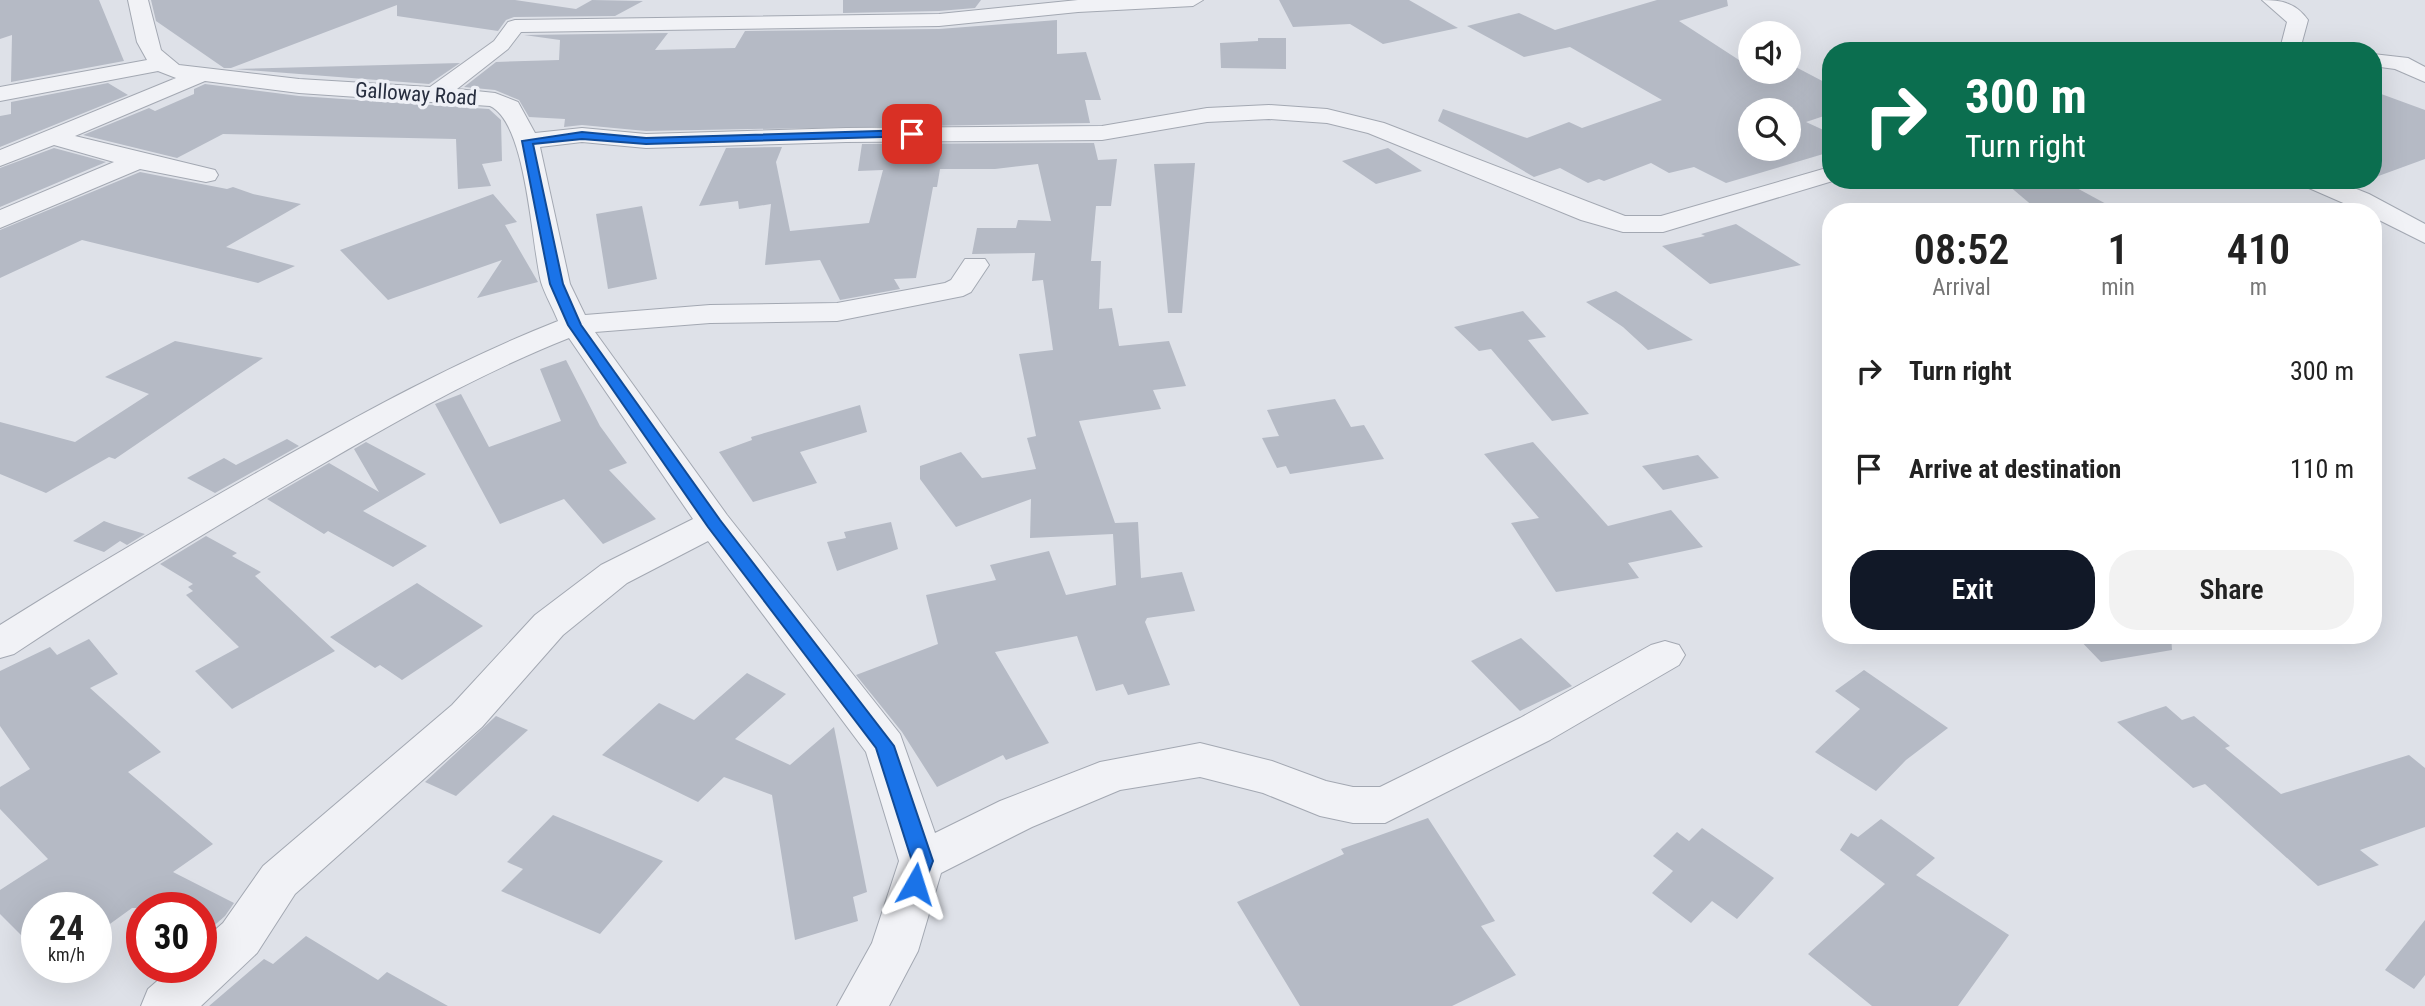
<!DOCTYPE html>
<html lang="en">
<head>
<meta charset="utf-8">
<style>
	body { margin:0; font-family:"Roboto Condensed",sans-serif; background:#f2f2f2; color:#222; height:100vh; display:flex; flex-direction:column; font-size:26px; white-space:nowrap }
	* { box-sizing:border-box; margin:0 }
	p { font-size:23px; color:#767676 }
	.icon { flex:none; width:38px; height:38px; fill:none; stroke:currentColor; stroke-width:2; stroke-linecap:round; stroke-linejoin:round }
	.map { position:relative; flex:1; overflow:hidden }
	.sheet { position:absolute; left:1822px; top:203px; width:560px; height:441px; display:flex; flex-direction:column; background:#fff; border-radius:28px; box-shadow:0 7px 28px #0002 }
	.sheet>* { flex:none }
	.hud { position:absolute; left:1822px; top:42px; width:560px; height:147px; border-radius:28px; box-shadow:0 7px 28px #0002; background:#0b6e4f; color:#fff; overflow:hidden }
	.controls { position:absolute; left:1738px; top:21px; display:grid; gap:14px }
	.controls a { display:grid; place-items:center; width:63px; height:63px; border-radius:50%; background:#fff; box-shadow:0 7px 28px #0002; font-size:35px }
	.speed { position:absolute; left:21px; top:892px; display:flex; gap:14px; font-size:35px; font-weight:700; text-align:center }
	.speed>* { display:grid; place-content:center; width:91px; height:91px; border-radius:50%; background:#fff; box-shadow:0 7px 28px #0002; line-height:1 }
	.speed small { font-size:18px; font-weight:400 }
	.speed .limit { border:10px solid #d22; background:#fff; color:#111 }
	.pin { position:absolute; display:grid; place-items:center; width:60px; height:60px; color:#fff; margin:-30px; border-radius:14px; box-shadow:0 4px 10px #0006 }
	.me { position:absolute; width:77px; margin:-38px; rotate:6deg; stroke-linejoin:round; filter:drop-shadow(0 0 5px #0008) }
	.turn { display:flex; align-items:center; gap:24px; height:147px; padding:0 28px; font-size:32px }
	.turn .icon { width:91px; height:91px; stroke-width:2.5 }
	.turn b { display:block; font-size:49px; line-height:60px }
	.eta { display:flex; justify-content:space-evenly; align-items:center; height:119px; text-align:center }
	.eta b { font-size:42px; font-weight:600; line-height:49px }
	.cta { display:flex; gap:14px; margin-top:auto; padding:14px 28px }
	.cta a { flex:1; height:80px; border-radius:28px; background:#111827; color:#fff; font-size:28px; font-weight:600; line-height:80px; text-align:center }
	.cta a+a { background:#f2f2f2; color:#222 }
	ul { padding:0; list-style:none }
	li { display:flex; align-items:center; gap:21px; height:98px; padding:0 28px }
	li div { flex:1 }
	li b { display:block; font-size:26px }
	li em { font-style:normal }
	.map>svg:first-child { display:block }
</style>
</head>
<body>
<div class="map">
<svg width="2425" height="1006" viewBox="0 0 2425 1006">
	<rect width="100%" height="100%" fill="#dee1e8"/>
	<g fill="#b5bac5" fill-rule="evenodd">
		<polygon points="0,0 99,0 124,61 11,82 12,35 0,39"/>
		<polygon points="151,0 515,0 576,9 592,0 643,1 615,16 514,17 506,20 498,31 397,16 397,5 231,68 224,68 156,21"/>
		<polygon points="843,0 981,0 975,8 939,11 843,13"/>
		<polygon points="1279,0 1409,0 1458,28 1383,44 1350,24 1293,27"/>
		<path d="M1657,0H1727L1728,6L1679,21L1739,60L1750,58V72H1788V63L1830,85V114L1806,122L1830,133V152L1726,183L1694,167L1669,173L1651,163L1604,181L1599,179L1588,183L1560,168L1534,177L1438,121L1443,109L1527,138L1569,122L1582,128L1662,100L1570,47L1524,57L1467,26L1519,13L1555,30ZM1750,110H1788V149H1750Z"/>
		<polygon points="1057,20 1057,54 1086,52 1101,100 1085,100 1090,123 646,131 582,125 564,127 565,119 529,117 519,100 495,90 464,87 496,62 559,60 560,40 524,35 668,33 655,50 735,48 745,31 939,29"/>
		<polygon points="1258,38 1286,38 1286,69 1221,68 1220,43 1258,41"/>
		<polygon points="460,63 429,84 234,69"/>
		<polygon points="108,83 128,95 0,147 0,116 11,114 11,102"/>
		<polygon points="205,84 299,96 489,109 501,120 502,161 482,164 491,186 458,189 456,139 223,134 177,158 83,135 149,108 155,111 194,94 194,89"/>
		<polygon points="2373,91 2425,110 2425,159 2373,178"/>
		<polygon points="1094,143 1098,160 1117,159 1111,206 1096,206 1091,261 1101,261 1099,309 1112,308 1119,346 1169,341 1186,386 1153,390 1161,409 1079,421 1115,523 1138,522 1141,578 1182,572 1195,611 1147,618 1145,622 1170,685 1128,695 1123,684 1096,691 1077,636 995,652 1049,743 1006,760 1003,755 937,787 902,732 856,675 938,644 926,595 996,580 990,565 1049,551 1066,595 1116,585 1113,534 1030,538 1031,499 956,527 920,479 920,466 961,452 982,478 1036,469 1027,438 1036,436 1019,354 1053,350 1043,280 1032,281 1035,253 972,254 977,228 1016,228 1018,220 1051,221 1038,164 995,169 940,169 937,187 933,187 916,278 894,279 900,289 840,300 820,260 765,265 771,204 739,209 738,201 699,206 726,148 782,147 776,162 790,231 869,223 883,170 858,171 862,144"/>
		<polygon points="54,148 106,162 0,207 0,168"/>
		<polygon points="1388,148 1422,171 1376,184 1342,161"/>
		<polygon points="1195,163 1182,313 1168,313 1154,164"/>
		<polygon points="140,172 227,189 233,187 253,194 301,204 226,247 295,266 258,283 82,240 0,278 0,230"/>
		<polygon points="2002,180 2062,180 2121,212 2040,212"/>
		<polygon points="493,194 517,222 505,225 538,282 477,298 502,260 388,300 340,250"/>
		<polygon points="642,206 657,279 608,289 596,214"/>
		<polygon points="1736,224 1801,265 1710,284 1662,246 1705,236 1701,234"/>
		<polygon points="1616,291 1693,340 1648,350 1623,327 1586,302"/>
		<polygon points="1523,311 1546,337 1528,340 1589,414 1552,421 1491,349 1479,351 1454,327"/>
		<polygon points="175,341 263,358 115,459 109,457 46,493 0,474 0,422 75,442 149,394 105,377"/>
		<polygon points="566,360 600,426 627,463 609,470 656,519 603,544 564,499 500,524 435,404 461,394 489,447 561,421 540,369"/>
		<polygon points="1335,399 1351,427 1364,425 1384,459 1290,474 1286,466 1277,468 1262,438 1279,436 1267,410"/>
		<polygon points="860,405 867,432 800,452 817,483 753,502 719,452 752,440 751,437"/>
		<polygon points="287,439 299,446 215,493 187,478 224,458 236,465"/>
		<polygon points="366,442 426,474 363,511 427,546 393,567 328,531 324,534 267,499 329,463 379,492 354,449"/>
		<polygon points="1533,442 1608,526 1671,510 1703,547 1628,563 1639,578 1556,592 1511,523 1539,518 1484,454"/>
		<polygon points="1698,455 1719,478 1663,490 1642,466"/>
		<polygon points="104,521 115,525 145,534 127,545 120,541 104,552 73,541"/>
		<polygon points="891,522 898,549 837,571 827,542 846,538 844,532"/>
		<polygon points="206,536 237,553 232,556 261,572 255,576 335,651 232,709 195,671 239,647 186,595 193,591 188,587 193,584 160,564"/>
		<polygon points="417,583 483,626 402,680 380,665 375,668 330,637"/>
		<polygon points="2075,635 2171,635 2172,650 2101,662"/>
		<polygon points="1521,638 1572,686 1520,711 1471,661"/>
		<polygon points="89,639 118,674 90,688 161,752 128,772 213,844 173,872 234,903 225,916 201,937 201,908 132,908 96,934 96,908 37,908 37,951 0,914 0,890 48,859 0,809 0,787 30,769 0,726 0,671 50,647 57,655"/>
		<polygon points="1864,670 1948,728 1906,760 1876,791 1815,752 1860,709 1835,691"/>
		<polygon points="747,673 786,694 735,739 790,765 834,727 867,892 853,897 858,921 795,940 772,795 724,777 698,802 602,755 659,703 694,720"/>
		<polygon points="2166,706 2182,720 2194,716 2230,746 2225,748 2281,794 2409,755 2425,768 2425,827 2360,850 2379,865 2318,886 2205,784 2193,788 2117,722"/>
		<polygon points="496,716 528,730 456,796 425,782"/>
		<polygon points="553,815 663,861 600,934 501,891 523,869 507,862"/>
		<polygon points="1428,818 1495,921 1481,926 1516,975 1452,1006 1300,1006 1237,902 1344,854 1341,849"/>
		<polygon points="1881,819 1935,858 1916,875 2009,935 1958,1006 1872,1006 1808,954 1885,884 1840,850 1851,833 1858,837"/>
		<polygon points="1702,828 1774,878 1737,919 1712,901 1691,923 1652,893 1673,871 1653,856 1677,832 1689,841"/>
		<polygon points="2425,920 2425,975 2414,989 2385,970"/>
		<polygon points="306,936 378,980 387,972 448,1006 209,1006 264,959 273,964"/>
	</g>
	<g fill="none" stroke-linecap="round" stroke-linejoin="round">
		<defs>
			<g id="street">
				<path d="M128,0H148L161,50L179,65L299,79L430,87L494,41L508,22L515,20L939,14L1078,0H1203L1193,6L1078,12L939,26L521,32L508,49L457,89L495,93L518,102L535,133L582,128L646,134L846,128L1102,126L1207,108L1269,105L1327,109L1384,123L1625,216H1661L1830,167V180H1836L1663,232H1623L1581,220L1368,133L1327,123L1269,119L1207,122L1102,140L846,142L646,148L582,142L540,147L570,284L585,315L710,305L837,303L945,283L951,280L965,259H985L989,265L971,292L963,296L837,321L710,323L595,332L727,515L900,734L935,833L1000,801L1100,762L1200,743L1272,761L1326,781L1353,787H1380L1520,718L1651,645L1665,641L1679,645L1685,655L1679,665L1550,740L1385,823H1353L1320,816L1263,793L1200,777L1120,790L1032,827L941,873L918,951L889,1006H837L872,943L899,861L866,752L708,541L627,583L563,635L482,727L295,894L257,953L201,1006H141L148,989L172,968H201V942L223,923L263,866L452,705L535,615L601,565L693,519L569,338C473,376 384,428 295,480C199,536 106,593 14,654L0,658V625C87,570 175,519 265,468C361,414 456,361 558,321C553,308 545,295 541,282C531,242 527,123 490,106L299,93L205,81L75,136L215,170L218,175L215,180L206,182L140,169L0,228V210L114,162L54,145L0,166V150L176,78L158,71L0,101V87L147,60L137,42Z"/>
				<path d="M2262,0C2282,0 2296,3 2308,20L2302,42L2313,51L2284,49L2281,45L2287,22Z"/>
				<polygon points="2373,54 2408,58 2425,67 2425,82 2395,69 2373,66"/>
				<polygon points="2299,180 2334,180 2369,194 2425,224 2425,243 2373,217 2373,212 2364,212 2302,185"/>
			</g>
		</defs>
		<use href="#street" stroke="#a3a8b2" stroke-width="2"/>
		<use href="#street" fill="#f1f2f6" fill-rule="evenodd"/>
	</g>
	<polygon fill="#1a73e8" stroke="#114b97" stroke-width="2" points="912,130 916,131 916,136 646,144 582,139 533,144 563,284 581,325 720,520 894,746 933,861 922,890 915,893 907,890 904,884 912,861 876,748 708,527 568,325 550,284 522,141 582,132 646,138"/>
	<g text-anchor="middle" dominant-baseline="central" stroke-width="7" stroke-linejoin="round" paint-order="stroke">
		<g font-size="21" fill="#272e3f" stroke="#eef0f6">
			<text transform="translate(416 94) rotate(4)">Galloway Road</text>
		</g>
	</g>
</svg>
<div class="controls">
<a><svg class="icon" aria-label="sound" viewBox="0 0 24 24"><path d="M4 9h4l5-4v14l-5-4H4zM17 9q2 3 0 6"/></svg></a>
<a><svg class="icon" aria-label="search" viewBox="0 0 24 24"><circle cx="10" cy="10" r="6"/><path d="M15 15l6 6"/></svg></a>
</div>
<div class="speed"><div>24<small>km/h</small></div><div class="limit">30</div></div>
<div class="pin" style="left:912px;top:134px;background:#d93025"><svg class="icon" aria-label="arrive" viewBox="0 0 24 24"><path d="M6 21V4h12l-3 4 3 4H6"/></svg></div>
<svg class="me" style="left:915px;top:884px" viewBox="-20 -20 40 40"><path d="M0-17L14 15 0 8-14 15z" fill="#1a73e8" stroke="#fff" stroke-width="4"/></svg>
<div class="hud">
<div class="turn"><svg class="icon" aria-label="right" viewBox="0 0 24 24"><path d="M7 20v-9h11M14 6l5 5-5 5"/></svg><div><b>300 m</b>Turn right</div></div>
</div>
<section class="sheet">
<div class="eta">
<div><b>08:52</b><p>Arrival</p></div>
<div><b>1</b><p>min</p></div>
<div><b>410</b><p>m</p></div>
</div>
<ul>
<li><svg class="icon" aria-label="right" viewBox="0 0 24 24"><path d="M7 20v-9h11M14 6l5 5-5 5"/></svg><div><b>Turn right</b></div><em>300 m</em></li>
<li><svg class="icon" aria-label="arrive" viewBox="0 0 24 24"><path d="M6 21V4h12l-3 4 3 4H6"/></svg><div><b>Arrive at destination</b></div><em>110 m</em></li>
</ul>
<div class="cta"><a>Exit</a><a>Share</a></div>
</section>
</div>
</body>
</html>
